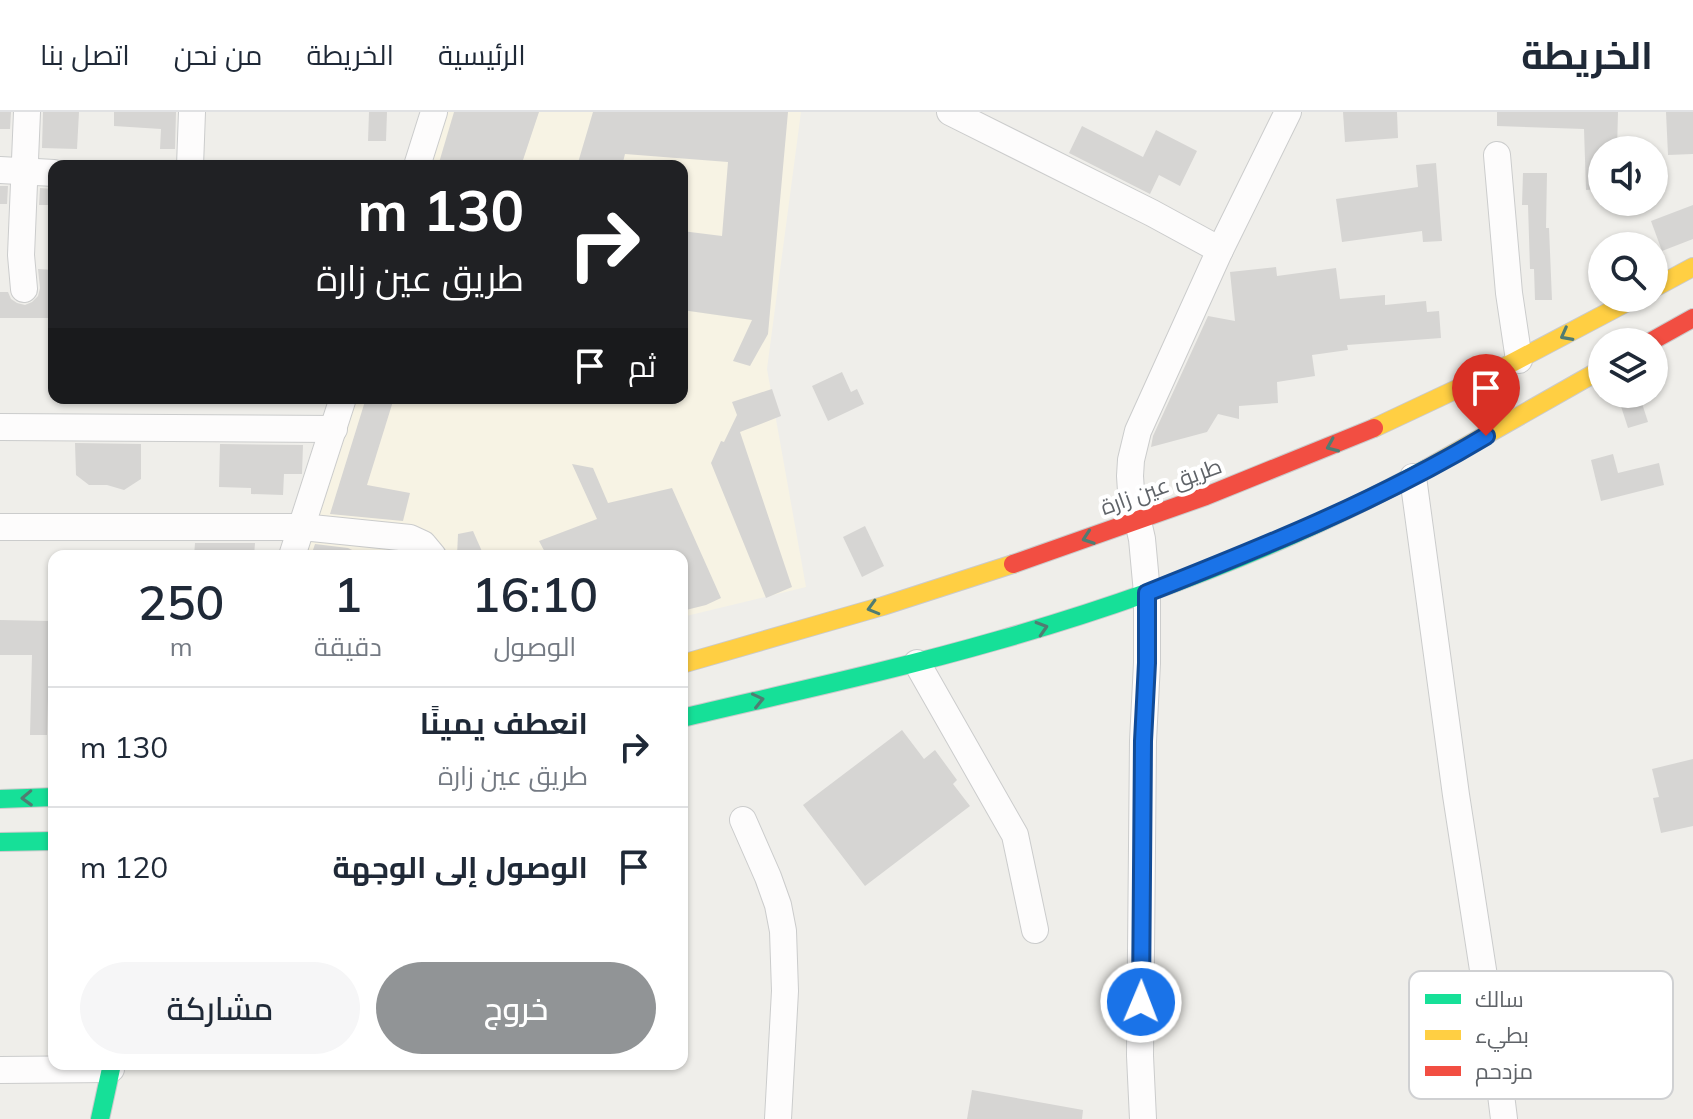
<!DOCTYPE html>
<html lang="ar">
<head>
<meta charset="utf-8">
<style>
	body { margin:0; font-family:Mulish,Cairo,sans-serif; background:#f6f6f7; color:#1f2937; direction:rtl; height:100vh; display:flex; flex-direction:column; font-size:30px; white-space:nowrap }
	* { box-sizing:border-box; margin:0 }
	p { font-size:26px; color:#747a83 }
	.icon { flex:none; width:44px; height:44px; fill:none; stroke:currentColor; stroke-width:2; stroke-linecap:round; stroke-linejoin:round }
	.map { position:relative; flex:1; overflow:hidden; direction:ltr }
	.panel { position:absolute; left:48px; top:438px; width:640px; height:520px; display:flex; flex-direction:column; background:#fff; border-radius:16px; box-shadow:0 2px 6px #0004; direction:rtl }
	.panel>* { flex:none }
	.banner { position:absolute; left:48px; top:48px; width:640px; height:244px; border-radius:16px; box-shadow:0 2px 6px #0004; direction:rtl; background:#202124; color:#fff; overflow:hidden }
	.controls { position:absolute; left:1588px; top:24px; display:grid; gap:16px }
	.controls a { display:grid; place-items:center; width:80px; height:80px; border-radius:50%; background:#fff; box-shadow:0 2px 6px #0004; font-size:40px }
	.pin { position:absolute; display:grid; place-items:center; width:68px; height:68px; color:#fff; margin:-82px -34px; border-radius:50% 50% 50% 0; rotate:-45deg; box-shadow:0 0 8px #0007 }
	.pin .icon { rotate:45deg }
	.me { position:absolute; width:88px; margin:-44px; rotate:1deg; stroke-linejoin:round; filter:drop-shadow(0 0 6px #0008) }
	.turn { display:flex; align-items:center; gap:28px; height:168px; padding:0 32px; font-size:36px }
	.turn .icon { width:104px; height:104px; stroke-width:2.5 }
	.turn b { display:block; font-size:56px; line-height:68px }
	.then { display:flex; align-items:center; height:76px; padding:0 32px; background:#0003; gap:16px; font-size:30px }
	.eta { display:flex; justify-content:space-evenly; align-items:center; height:136px; text-align:center }
	.eta b { font-size:48px; font-weight:600; line-height:56px }
	.action { display:flex; gap:16px; margin-top:auto; padding:16px 32px }
	.action a { flex:1; height:92px; border-radius:48px; background:#919496; color:#fff; font-size:32px; font-weight:600; line-height:92px; text-align:center }
	.action a+a { background:#f6f6f7; color:#1f2937 }
	ul { padding:0; list-style:none }
	li { display:flex; align-items:center; gap:24px; height:120px; padding:0 32px; border-top:2px solid #e0e1e3 }
	li div { flex:1 }
	li b { display:block; font-size:30px }
	li em { font-style:normal }
	header { display:flex; align-items:center; gap:48px; box-sizing:border-box; height:112px; padding:0 40px; background:#fff; border-bottom:2px solid #e0e1e3 }
	header strong { font-size:38px }
	nav { display:flex; gap:44px; margin-inline-start:auto; font-size:28px }
	.map>svg:first-child { display:block }
</style>
</head>
<body>
<header>
<strong>الخريطة</strong>
<nav><a>الرئيسية</a><a>الخريطة</a><a>من نحن</a><a>اتصل بنا</a></nav>
</header>
<div class="map">
<svg width="1693" height="1007" viewBox="0 0 1693 1007">
	<rect width="100%" height="100%" fill="#efeeea"/>
	<polygon fill="#f7f3e4" points="444,0 801,0 767,257 806,475 682,505 682,444 306,444 355,286 682,286 682,54 427,54"/>
	<g fill="#d6d5d3">
		<polygon points="0,0 11,0 10,17 0,17"/>
		<polygon points="43,0 79,0 77,37 42,36"/>
		<polygon points="114,0 176,0 175,37 160,37 161,17 114,14"/>
		<polygon points="369,0 387,0 386,29 368,29"/>
		<polygon points="454,0 539,0 521,54 438,54"/>
		<polygon points="593,0 788,0 768,222 750,254 733,249 752,208 682,198 682,119 722,124 728,50 625,42 622,54 577,54"/>
		<polygon points="1343,0 1397,0 1398,26 1345,30"/>
		<polygon points="1497,0 1618,0 1617,38 1602,38 1602,77 1586,78 1584,17 1497,14"/>
		<polygon points="1666,0 1693,0 1693,42 1668,43"/>
		<polygon points="1082,14 1143,45 1156,18 1197,39 1180,74 1159,63 1150,82 1069,41"/>
		<polygon points="1436,51 1442,129 1423,130 1422,119 1342,130 1336,87 1418,75 1416,53"/>
		<polygon points="1523,61 1547,61 1546,116 1549,116 1552,188 1535,188 1534,157 1530,157 1528,93 1522,93"/>
		<polygon points="0,74 8,74 7,92 0,92"/>
		<polygon points="40,76 54,77 54,93 39,93"/>
		<polygon points="1693,93 1693,127 1662,139 1651,109"/>
		<polygon points="1276,155 1277,164 1336,156 1340,187 1385,183 1385,193 1426,189 1427,200 1439,199 1441,226 1347,233 1348,238 1312,243 1315,264 1277,270 1278,291 1239,294 1239,307 1218,302 1207,320 1151,335 1153,324 1208,204 1235,209 1230,160"/>
		<polygon points="38,157 54,158 54,206 0,206 0,180 8,180 11,187 17,191 25,193 32,190 38,184 40,176"/>
		<polygon points="842,260 851,280 857,277 864,292 828,309 812,274"/>
		<polygon points="772,277 781,304 740,320 792,475 766,486 711,351 721,329 724,330 737,303 732,290"/>
		<polygon points="1617,282 1639,282 1648,310 1628,316"/>
		<polygon points="366,286 394,286 367,373 410,381 403,409 330,402"/>
		<polygon points="75,331 141,332 141,367 124,378 107,373 89,373 76,363"/>
		<polygon points="220,332 303,333 302,362 284,362 283,383 251,382 251,376 219,375"/>
		<polygon points="1613,342 1618,361 1659,351 1664,373 1601,389 1591,348"/>
		<polygon points="572,352 593,356 608,391 672,376 721,486 706,493 682,499 682,444 547,444 539,429 597,407"/>
		<polygon points="865,414 884,454 862,465 843,425"/>
		<polygon points="473,419 484,444 457,444 458,422"/>
		<polygon points="195,431 255,431 254,444 194,444"/>
		<polygon points="315,432 348,436 365,444 311,444"/>
		<polygon points="0,508 50,509 47,623 30,623 32,543 0,543"/>
		<polygon points="902,618 924,647 935,638 957,668 953,672 970,694 865,774 803,693"/>
		<polygon points="1693,647 1693,714 1661,721 1653,686 1659,685 1652,657"/>
		<polygon points="972,978 1083,998 1082,1007 967,1007"/>
	</g>
	<g fill="none" stroke-linecap="round" stroke-linejoin="round">
		<defs>
			<g id="street">
				<polyline points="950,0 1152,101 1220,138"/>
				<polyline points="1497,43 1509,181 1519,248"/>
				<polyline points="190,54 192,0"/>
				<polyline points="417,54 434,0"/>
				<polyline points="0,58 54,61"/>
				<polyline points="24,177 21,143 27,0"/>
				<polyline points="0,315 334,317"/>
				<polyline points="1413,365 1456,683 1496,942 1504,1007"/>
				<polyline points="0,415 302,415 410,426 423,432 433,444"/>
				<polyline points="292,444 343,286"/>
				<polyline points="917,551 1015,723 1035,818"/>
				<polyline points="743,708 768,765 778,793 783,819 785,879 778,1007"/>
				<polyline points="0,958 111,957"/>
				<polyline points="1143,1007 1140,944 1143,629 1147,551 1147,481 1142,427 1131,379 1130,364 1131,348 1138,319 1220,138 1288,0"/>
			</g>
			<g id="fast">
				<path d="M682,606C788,581 895,558 999,528C1147,486 1291,431 1426,357"/>
				<polyline points="0,687 54,685"/>
				<polyline points="0,730 54,729"/>
				<polyline points="100,1007 112,952"/>
			</g>
			<g id="slow">
				<polyline points="1654,176 1693,155"/>
				<polyline points="1374,316 1508,253 1635,186"/>
				<polyline points="1426,357 1602,257"/>
				<polyline points="682,552 883,494 1013,452"/>
			</g>
			<g id="jam">
				<polyline points="1650,230 1693,206"/>
				<polyline points="1013,452 1206,384 1374,316"/>
			</g>
		</defs>
		<use href="#street" stroke="#cbcccc" stroke-width="28"/>
		<use href="#fast" stroke="#cacacb" stroke-width="20"/>
		<use href="#slow" stroke="#cacacb" stroke-width="20"/>
		<use href="#jam" stroke="#cacacb" stroke-width="20"/>
		<use href="#street" stroke="#fdfcfc" stroke-width="26"/>
		<use href="#fast" stroke="#16e098" stroke-width="18"/>
		<use href="#slow" stroke="#ffcf43" stroke-width="18"/>
		<use href="#jam" stroke="#f24e42" stroke-width="18"/>
	</g>
	<defs><path id="oneway-chevron" d="M-2-3.5L2.5 0L-2 3.5" fill="none" stroke-width="1.6" stroke-linecap="round" stroke-linejoin="round" transform="scale(2)"/></defs>
	<g stroke="#507c72">
		<use href="#oneway-chevron" transform="translate(1566 223) rotate(152)"/>
		<use href="#oneway-chevron" transform="translate(1332 334) rotate(157)"/>
		<use href="#oneway-chevron" transform="translate(1088 426) rotate(161)"/>
		<use href="#oneway-chevron" transform="translate(873 496) rotate(164)"/>
		<use href="#oneway-chevron" transform="translate(1042 516) rotate(-17)"/>
		<use href="#oneway-chevron" transform="translate(758 588) rotate(-13)"/>
		<use href="#oneway-chevron" transform="translate(27 686) rotate(178)"/>
	</g>
	<g fill="none" stroke-linecap="round" stroke-linejoin="round">
		<defs>
			<path id="route" d="M1141,890L1143,629L1147,551V481C1263,435 1378,389 1486,324"/>
		</defs>
		<use href="#route" stroke="#114b97" stroke-width="20"/>
		<use href="#route" stroke="#1a73e8" stroke-width="14"/>
	</g>
	<g text-anchor="middle" dominant-baseline="central" stroke-width="8" stroke-linejoin="round" paint-order="stroke">
		<g font-size="22" fill="#5f6368" stroke="#fff">
			<text transform="translate(1161 374) rotate(-20)">طريق عين زارة</text>
		</g>
	</g>
	<rect x="1409" y="859" width="264" height="128" rx="12" fill="#fff" stroke="#cfd0d2" stroke-width="2"/>
	<rect x="1425" y="882" width="36" height="10" fill="#16e098"/>
	<rect x="1425" y="918" width="36" height="10" fill="#ffcf43"/>
	<rect x="1425" y="954" width="36" height="10" fill="#f24e42"/>
	<g font-size="22" fill="#5f6368">
		<text x="1475" y="895">سالك</text>
		<text x="1475" y="931">بطيء</text>
		<text x="1475" y="967">مزدحم</text>
	</g>
</svg>
<div class="controls">
<a><svg class="icon" aria-label="sound" viewBox="0 0 24 24"><path d="M4 9h4l5-4v14l-5-4H4zM17 9q2 3 0 6"/></svg></a>
<a><svg class="icon" aria-label="search" viewBox="0 0 24 24"><circle cx="10" cy="10" r="6"/><path d="M15 15l6 6"/></svg></a>
<a><svg class="icon" aria-label="layers" viewBox="0 0 24 24"><path d="M12 4l9 5-9 5-9-5zM3 14l9 5 9-5"/></svg></a>
</div>
<div class="pin" style="left:1486px;top:324px;background:#d93025"><svg class="icon" aria-label="arrive" viewBox="0 0 24 24"><path d="M6 21V4h12l-3 4 3 4H6"/></svg></div>
<svg class="me" style="left:1141px;top:890px" viewBox="-20 -20 40 40"><circle r="17" fill="#1a73e8" stroke="#fff" stroke-width="3"/><path d="M0-11L8 9 0 5-8 9z" fill="#fff"/></svg>
<div class="banner">
<div class="turn"><svg class="icon" aria-label="right" viewBox="0 0 24 24"><path d="M7 20v-9h11M14 6l5 5-5 5"/></svg><div><b>130 m</b>طريق عين زارة</div></div>
<div class="then">ثم<svg class="icon" aria-label="arrive" viewBox="0 0 24 24"><path d="M6 21V4h12l-3 4 3 4H6"/></svg></div>
</div>
<section class="panel">
<div class="eta">
<div><b>16:10</b><p>الوصول</p></div>
<div><b>1</b><p>دقيقة</p></div>
<div><b>250</b><p>m</p></div>
</div>
<ul>
<li><svg class="icon" aria-label="right" viewBox="0 0 24 24"><path d="M7 20v-9h11M14 6l5 5-5 5"/></svg><div><b>انعطف يمينًا</b><p>طريق عين زارة</p></div><em>130 m</em></li>
<li><svg class="icon" aria-label="arrive" viewBox="0 0 24 24"><path d="M6 21V4h12l-3 4 3 4H6"/></svg><div><b>الوصول إلى الوجهة</b></div><em>120 m</em></li>
</ul>
<div class="action"><a>خروج</a><a>مشاركة</a></div>
</section>
</div>
</body>
</html>
